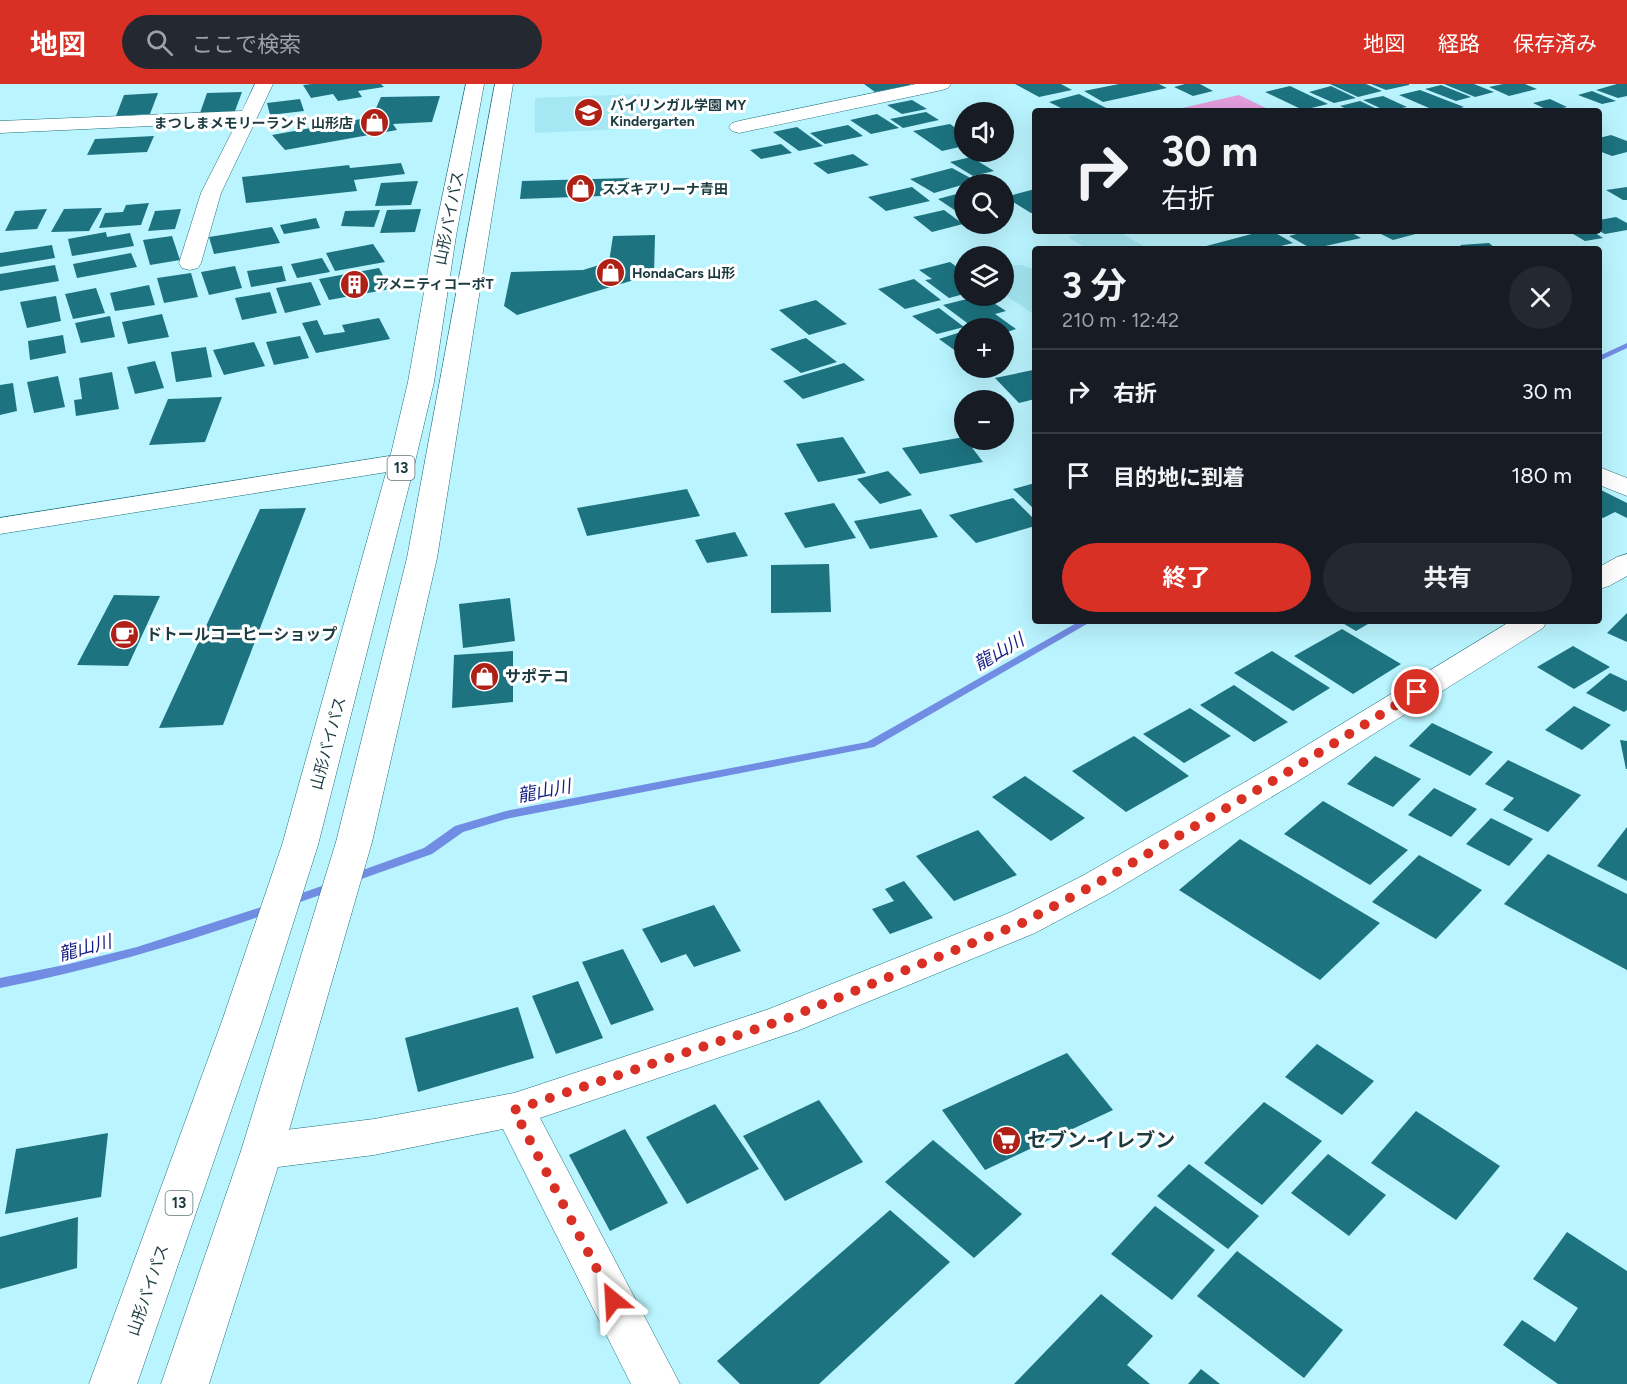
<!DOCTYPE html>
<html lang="ja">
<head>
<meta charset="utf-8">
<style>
	body { margin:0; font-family:Figtree,"Noto Sans JP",sans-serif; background:#242831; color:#f1f3f6; height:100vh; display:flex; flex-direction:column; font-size:22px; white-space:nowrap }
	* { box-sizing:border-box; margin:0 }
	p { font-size:20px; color:#9ea1a6 }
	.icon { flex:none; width:33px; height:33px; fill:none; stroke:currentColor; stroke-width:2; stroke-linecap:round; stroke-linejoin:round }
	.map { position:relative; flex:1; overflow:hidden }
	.sheet { position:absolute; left:1032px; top:162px; width:570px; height:378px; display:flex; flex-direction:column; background:#171b24; border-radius:6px; box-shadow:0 6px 24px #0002 }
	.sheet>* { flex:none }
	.top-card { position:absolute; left:1032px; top:24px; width:570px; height:126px; border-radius:6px; box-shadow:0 6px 24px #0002; background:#171b24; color:#f1f3f6; overflow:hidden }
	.buttons { position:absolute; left:954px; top:18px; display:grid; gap:12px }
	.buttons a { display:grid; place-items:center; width:60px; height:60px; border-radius:50%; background:#171b24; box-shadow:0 6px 24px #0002; font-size:30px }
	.pin { position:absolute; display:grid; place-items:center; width:51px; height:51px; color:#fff; margin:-26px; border:3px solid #fff; border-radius:50%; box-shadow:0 2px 6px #0007 }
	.me { position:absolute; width:66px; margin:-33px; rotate:333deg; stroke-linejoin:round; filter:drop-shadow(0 0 4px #0008) }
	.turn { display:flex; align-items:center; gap:21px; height:126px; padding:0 30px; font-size:27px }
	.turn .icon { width:78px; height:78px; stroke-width:2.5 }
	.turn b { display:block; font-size:42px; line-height:51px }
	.round { display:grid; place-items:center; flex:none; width:63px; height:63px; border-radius:32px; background:#242831 }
	.overview { display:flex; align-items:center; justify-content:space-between; height:102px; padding:0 30px }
	h1 { font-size:36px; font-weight:700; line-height:45px }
	.cta { display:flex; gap:12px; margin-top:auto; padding:12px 30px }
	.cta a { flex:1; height:69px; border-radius:36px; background:#d93025; color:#fff; font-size:24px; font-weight:700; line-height:69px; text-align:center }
	.cta a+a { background:#242831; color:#f1f3f6 }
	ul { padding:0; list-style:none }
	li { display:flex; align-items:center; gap:18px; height:84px; padding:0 30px; border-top:2px solid #363941 }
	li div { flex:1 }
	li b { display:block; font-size:22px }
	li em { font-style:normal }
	header { display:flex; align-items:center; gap:36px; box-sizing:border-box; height:84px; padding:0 30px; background:#d93025; color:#fff }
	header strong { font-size:28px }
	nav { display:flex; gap:33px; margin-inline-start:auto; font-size:21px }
	.search { width:420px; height:54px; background:#242831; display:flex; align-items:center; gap:15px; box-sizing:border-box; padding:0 21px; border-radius:33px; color:#9ea1a6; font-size:22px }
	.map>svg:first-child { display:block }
</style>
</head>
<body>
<header>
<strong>地図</strong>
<div class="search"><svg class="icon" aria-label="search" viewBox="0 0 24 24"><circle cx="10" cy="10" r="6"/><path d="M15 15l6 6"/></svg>ここで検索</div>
<nav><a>地図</a><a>経路</a><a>保存済み</a></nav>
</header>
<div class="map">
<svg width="1627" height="1300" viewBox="0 0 1627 1300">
	<rect width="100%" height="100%" fill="#baf5ff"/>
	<g fill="#a5e8f3">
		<polygon points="640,10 644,44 535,49 535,14"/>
		<polygon points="1088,147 1118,147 1148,165 1088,165 1068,153"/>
		<polygon points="1004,181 1022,181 1035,186 1035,231 1004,210"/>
	</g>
	<polygon fill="#e39ede" points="1239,11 1272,27 1169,27"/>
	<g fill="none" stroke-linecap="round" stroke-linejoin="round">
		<g fill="#718ce3" fill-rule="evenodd">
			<polygon points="1627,259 1627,264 1599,277 1599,272"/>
			<polygon points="1080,537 1092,537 874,663 506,735 463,748 432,770 350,799 346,798 344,795 346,792 424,764 455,742 506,727 867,658"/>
			<polygon points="333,798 337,799 339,802 337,805 289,822 285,821 283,818 285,815"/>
			<path d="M271,820L275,821L277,824L275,827C185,859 94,885 0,904V894L69,880L137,863Z"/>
		</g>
	</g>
	<g fill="#1d7380">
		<polygon points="312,0 381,0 384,3 358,7 362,13 338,17 333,10 311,14 303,1"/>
		<polygon points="864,0 910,0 910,1 875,8"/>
		<polygon points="1015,0 1061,0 1072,6 1039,13"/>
		<polygon points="1119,0 1159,0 1167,4 1103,18 1084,7"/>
		<polygon points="1185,0 1200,0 1213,7 1193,12 1174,3"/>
		<polygon points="1330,0 1366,0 1382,7 1358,13"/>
		<polygon points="1371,0 1409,0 1409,1 1386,6"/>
		<polygon points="1444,0 1474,0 1494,8 1475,13"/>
		<polygon points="1503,0 1525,0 1537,5 1509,12 1489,3"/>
		<polygon points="1617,0 1627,0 1627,12 1618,14 1596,6"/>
		<polygon points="1441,1 1471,13 1456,17 1425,5"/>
		<polygon points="1290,2 1328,20 1303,26 1265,8"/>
		<polygon points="1331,2 1356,14 1334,19 1309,8"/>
		<polygon points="1420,6 1464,23 1451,27 1436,27 1399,11"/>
		<polygon points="1592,7 1616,17 1602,20 1578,11"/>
		<polygon points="242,8 235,27 200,29 207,9"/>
		<polygon points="158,9 150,30 116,32 124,11"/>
		<polygon points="1079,10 1112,27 1067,27 1049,18"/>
		<polygon points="440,12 432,38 393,40 397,46 285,66 272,51 372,33 381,13"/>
		<polygon points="1383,12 1407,23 1386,27 1363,16"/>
		<polygon points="300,15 304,27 270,31 267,19"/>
		<polygon points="1550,15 1567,23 1550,27 1533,19"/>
		<polygon points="912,16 927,25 902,30 887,21"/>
		<polygon points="1360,17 1381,27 1351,27 1340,22"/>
		<polygon points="926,28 939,36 903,44 890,35"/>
		<polygon points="877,30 899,44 871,50 850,36"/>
		<polygon points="950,40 964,50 964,62 942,67 913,47"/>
		<polygon points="848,41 863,52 825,60 810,49"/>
		<polygon points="797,43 823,62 799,67 773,48"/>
		<polygon points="1611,51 1627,57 1627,68 1612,72 1599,67 1599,54"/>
		<polygon points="154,52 147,68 87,71 95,55"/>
		<polygon points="781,60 792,69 761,75 750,66"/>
		<polygon points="853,70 869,81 828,90 813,79"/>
		<polygon points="971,73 994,87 973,92 950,78"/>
		<polygon points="401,79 405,90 354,96 357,107 246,119 242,93 349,81 350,84"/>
		<polygon points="952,84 976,97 934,109 910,95"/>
		<polygon points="629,94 629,111 520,115 522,97"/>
		<polygon points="418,97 411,121 375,122 381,99"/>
		<polygon points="912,103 930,117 886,127 868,113"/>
		<polygon points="1627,103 1627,116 1623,116 1606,106"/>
		<polygon points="1035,105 1035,128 1031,129 1005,113"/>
		<polygon points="964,108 964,128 959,129 938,115"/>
		<polygon points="149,119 141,141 99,144 105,129 123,128 126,121"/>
		<polygon points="102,124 89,147 51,148 64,125"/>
		<polygon points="47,125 37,145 5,147 15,127"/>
		<polygon points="181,125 175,145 148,147 155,127"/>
		<polygon points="421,125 415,148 380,149 387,126"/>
		<polygon points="380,126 374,143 341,142 345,127"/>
		<polygon points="944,126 963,140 932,148 913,133"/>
		<polygon points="1616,133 1627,139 1627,146 1605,150 1599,147 1599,136"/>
		<polygon points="316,134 320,144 284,150 280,141"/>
		<polygon points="272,143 280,159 214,170 209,153"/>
		<polygon points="1263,147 1272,147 1293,159 1269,165 1195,165"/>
		<polygon points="1307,147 1349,147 1361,154 1312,165 1289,152"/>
		<polygon points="1375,147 1423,147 1423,148 1393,156"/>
		<polygon points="1568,147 1592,147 1603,154 1585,157"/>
		<polygon points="106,148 107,153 130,149 134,162 72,172 68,155"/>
		<polygon points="655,151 654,190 517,231 504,222 511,188 583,186 609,178 613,152"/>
		<polygon points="172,152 180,176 150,181 143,156"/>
		<polygon points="1489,159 1496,165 1465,165 1460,161"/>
		<polygon points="373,160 385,178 335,187 326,169"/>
		<polygon points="52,161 55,174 0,183 0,169"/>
		<polygon points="131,169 137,183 77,194 73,180"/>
		<polygon points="322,174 330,188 297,194 291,180"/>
		<polygon points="950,178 964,188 964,210 949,214 925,196 932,195 919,186"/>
		<polygon points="55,181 59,197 0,207 0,190"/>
		<polygon points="235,182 242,204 209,211 201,188"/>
		<polygon points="282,182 286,197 251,203 247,187"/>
		<polygon points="379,184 390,205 329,216 319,195"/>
		<polygon points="191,189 198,213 164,219 157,194"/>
		<polygon points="914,195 941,216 905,225 878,205"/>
		<polygon points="311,198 321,221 285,229 276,204"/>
		<polygon points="149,201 155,221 115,227 110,209"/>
		<polygon points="96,204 105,229 73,235 65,210"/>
		<polygon points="270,208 277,229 242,236 235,214"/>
		<polygon points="56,212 61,237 27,244 20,218"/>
		<polygon points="979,212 983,212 1006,227 995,230 1016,245 1004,249 1004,244 974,244 943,221"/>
		<polygon points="816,216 847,240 809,251 779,226"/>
		<polygon points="939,224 964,243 937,250 912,232"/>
		<polygon points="162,230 169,253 128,260 122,238"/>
		<polygon points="110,232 115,253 81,259 75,239"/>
		<polygon points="379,234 390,255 316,269 302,239 317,236 324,251 345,248 342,241"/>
		<polygon points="964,247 964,273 939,255"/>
		<polygon points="63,251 66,269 30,276 28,257"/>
		<polygon points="300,252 309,274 274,281 266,258"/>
		<polygon points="806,254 837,278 801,289 770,265"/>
		<polygon points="254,258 265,282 224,291 213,266"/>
		<polygon points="206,263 212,293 176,298 171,268"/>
		<polygon points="155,277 164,304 135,310 127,283"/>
		<polygon points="844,279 865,296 803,315 783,297"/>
		<polygon points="1033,286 1035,289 1035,315 1019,319 995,294"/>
		<polygon points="112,288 119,325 76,332 74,316 82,315 79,294"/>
		<polygon points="58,292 65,323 34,329 27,298"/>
		<polygon points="13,299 17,327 0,331 0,301"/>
		<polygon points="222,313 205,358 149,361 168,315"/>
		<polygon points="843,353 866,389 818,398 796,360"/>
		<polygon points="964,353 983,378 920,390 902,364"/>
		<polygon points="888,387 912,411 880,420 857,395"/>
		<polygon points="1035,399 1035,426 1013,405"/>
		<polygon points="687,405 700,432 587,452 577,424"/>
		<polygon points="1599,405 1627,419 1627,434 1615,428 1603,434 1599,432"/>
		<polygon points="1013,414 1035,436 1035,442 976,459 949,431"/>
		<polygon points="834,419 856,454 805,464 784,429"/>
		<polygon points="306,424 223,641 159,644 260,425"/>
		<polygon points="921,425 938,453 870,465 854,437"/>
		<polygon points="735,448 748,472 707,479 695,456"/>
		<polygon points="829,480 831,528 771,529 771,481"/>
		<polygon points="114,511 160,512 128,582 77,581"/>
		<polygon points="510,514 515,557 463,564 459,520"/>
		<polygon points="1627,529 1627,558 1607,549"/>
		<polygon points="1339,537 1373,537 1356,547"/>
		<polygon points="1342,545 1401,580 1353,610 1294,572"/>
		<polygon points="1573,562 1610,583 1574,605 1537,583"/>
		<polygon points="513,567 513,618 452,624 454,571"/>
		<polygon points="1272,567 1330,604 1293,627 1234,589"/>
		<polygon points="1610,589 1627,597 1627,626 1624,628 1586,609"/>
		<polygon points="1234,601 1288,638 1254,658 1200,621"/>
		<polygon points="1574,622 1611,641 1582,666 1545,646"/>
		<polygon points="1190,624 1231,652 1184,679 1143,650"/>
		<polygon points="1432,639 1493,668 1470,692 1409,662"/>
		<polygon points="1134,652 1189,692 1126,728 1072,687"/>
		<polygon points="1620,656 1627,657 1627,685 1626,685"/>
		<polygon points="1375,672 1421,695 1393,723 1347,700"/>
		<polygon points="1508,676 1581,711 1548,748 1503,726 1514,714 1485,700"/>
		<polygon points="1025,692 1085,734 1051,757 992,713"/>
		<polygon points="1434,704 1477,725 1451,753 1408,731"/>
		<polygon points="1323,717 1408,766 1370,801 1284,750"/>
		<polygon points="1491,734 1533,755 1509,782 1466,760"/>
		<polygon points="1627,743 1627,797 1597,782"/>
		<polygon points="978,746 1017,791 954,817 916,772"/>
		<polygon points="1240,755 1380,839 1320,896 1179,806"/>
		<polygon points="1548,770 1627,810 1627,886 1504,820"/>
		<polygon points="1419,771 1482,806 1436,855 1372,818"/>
		<polygon points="904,797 933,834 890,850 872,825 894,817 885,805"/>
		<polygon points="714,821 741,867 694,883 686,870 661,879 642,845"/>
		<polygon points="623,865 654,926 611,941 582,878"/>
		<polygon points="578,897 603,954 556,970 532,912"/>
		<polygon points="518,923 534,974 418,1008 405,954"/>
		<polygon points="1317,960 1374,997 1342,1031 1285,993"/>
		<polygon points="1067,969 1113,1026 985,1086 942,1026"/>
		<polygon points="819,1016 863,1078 785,1117 743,1052"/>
		<polygon points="1264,1018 1322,1057 1262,1121 1204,1079"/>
		<polygon points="715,1020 759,1085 687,1120 646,1053"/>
		<polygon points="1416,1027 1500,1082 1456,1136 1371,1079"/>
		<polygon points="625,1045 668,1119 610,1147 569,1071"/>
		<polygon points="108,1049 101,1113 5,1130 16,1065"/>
		<polygon points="933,1056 1022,1130 974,1174 885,1098"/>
		<polygon points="1328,1070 1386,1111 1349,1152 1291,1109"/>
		<polygon points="1189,1080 1259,1132 1228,1165 1157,1112"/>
		<polygon points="1155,1122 1215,1166 1172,1216 1111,1170"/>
		<polygon points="890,1126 950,1178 819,1300 740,1300 717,1277"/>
		<polygon points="78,1133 77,1184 0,1205 0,1153"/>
		<polygon points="1567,1148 1627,1187 1627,1300 1558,1300 1503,1261 1522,1236 1555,1258 1578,1224 1533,1195"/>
		<polygon points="1237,1167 1343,1246 1304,1294 1197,1212"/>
		<polygon points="1101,1210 1153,1252 1127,1281 1150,1300 1014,1300"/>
		<polygon points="1201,1285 1220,1300 1188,1300"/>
	</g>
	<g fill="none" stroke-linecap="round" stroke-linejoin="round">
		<defs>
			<g id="minor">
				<polygon points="255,0 273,0 221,109 201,179 198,184 190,186 182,184 179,179 201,109 237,38 0,49 0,37 242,27"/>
				<polygon points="916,0 951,0 948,4 942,6 739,49 732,47 729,43 732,39 739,37"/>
				<polygon points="402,370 412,372 415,378 412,384 0,450 0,434"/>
				<polygon points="1599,383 1627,394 1627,412 1599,401"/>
				<polygon points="1627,470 1627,492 1609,502 1599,505 1599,483 1617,473"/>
				<polygon points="1511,537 1547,537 1543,544 1295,699 1110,809 1035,849 797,947 540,1034 680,1300 631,1300 503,1045 374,1071 262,1085 247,1080 241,1067 247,1054 262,1049 374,1035 514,1009 769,925 1009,829 1084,791 1271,683"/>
			</g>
			<g id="trunk">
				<polygon points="466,0 484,0 456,152 434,298 415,378 318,761 262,937 137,1300 89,1300 222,937 282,761 389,378 408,298 434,152"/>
				<polygon points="495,0 513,0 437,474 372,758 283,1067 209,1300 161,1300 241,1067 336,758 407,474"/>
			</g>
		</defs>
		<use href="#minor" stroke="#1e6e79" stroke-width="1"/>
		<use href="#trunk" stroke="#1e6e79" stroke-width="1"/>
		<use href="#minor" fill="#fff" fill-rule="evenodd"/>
		<use href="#trunk" fill="#fff" fill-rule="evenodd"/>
	</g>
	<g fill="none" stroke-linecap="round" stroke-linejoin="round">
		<polyline stroke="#d93025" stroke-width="10" stroke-dasharray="0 18" points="613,1216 514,1026 783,936 1022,839 1096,800 1283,691 1417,608"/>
	</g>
	<defs>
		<symbol id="school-disc" viewBox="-11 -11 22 22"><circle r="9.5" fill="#af2016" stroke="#fff"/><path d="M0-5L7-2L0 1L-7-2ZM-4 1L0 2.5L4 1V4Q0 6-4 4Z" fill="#fff"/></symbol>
		<symbol id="shop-disc" viewBox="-11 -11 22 22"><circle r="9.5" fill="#af2016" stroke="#fff"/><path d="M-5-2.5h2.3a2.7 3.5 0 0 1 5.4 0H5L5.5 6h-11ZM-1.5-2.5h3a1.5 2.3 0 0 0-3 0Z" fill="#fff"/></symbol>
		<symbol id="building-disc" viewBox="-11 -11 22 22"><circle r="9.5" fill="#af2016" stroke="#fff"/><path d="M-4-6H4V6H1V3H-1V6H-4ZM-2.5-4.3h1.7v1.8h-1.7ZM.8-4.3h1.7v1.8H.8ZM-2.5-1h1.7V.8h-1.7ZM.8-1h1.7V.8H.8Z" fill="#fff"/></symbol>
		<symbol id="cafe-disc" viewBox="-11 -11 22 22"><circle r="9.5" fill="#af2016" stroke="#fff"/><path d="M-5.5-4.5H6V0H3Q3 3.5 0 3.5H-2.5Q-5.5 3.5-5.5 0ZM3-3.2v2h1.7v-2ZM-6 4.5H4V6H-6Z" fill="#fff"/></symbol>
		<symbol id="supermarket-disc" viewBox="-11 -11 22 22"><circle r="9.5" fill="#af2016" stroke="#fff"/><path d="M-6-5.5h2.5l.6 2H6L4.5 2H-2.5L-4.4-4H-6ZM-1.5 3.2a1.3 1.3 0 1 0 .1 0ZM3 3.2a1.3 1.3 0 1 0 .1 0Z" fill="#fff"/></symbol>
	</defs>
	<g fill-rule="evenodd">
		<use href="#school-disc" x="572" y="12" width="33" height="33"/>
		<use href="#shop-disc" x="358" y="22" width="33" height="33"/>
		<use href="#shop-disc" x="564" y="88" width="33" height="33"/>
		<use href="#shop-disc" x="594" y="172" width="33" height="33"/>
		<use href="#building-disc" x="338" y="184" width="33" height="33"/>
		<use href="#cafe-disc" x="108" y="534" width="33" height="33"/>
		<use href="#shop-disc" x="468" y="576" width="33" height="33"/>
		<use href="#supermarket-disc" x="990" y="1040" width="33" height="33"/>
	</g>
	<g text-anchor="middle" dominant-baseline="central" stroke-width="6" stroke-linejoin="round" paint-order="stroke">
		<g font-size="14" font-weight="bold" fill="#1d3c41" stroke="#fff" text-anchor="start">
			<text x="610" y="21">バイリンガル学園 MY<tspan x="610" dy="16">Kindergarten</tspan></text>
			<text x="353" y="39" text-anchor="end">まつしまメモリーランド 山形店</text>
			<text x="602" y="105">スズキアリーナ青田</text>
			<text x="632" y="189">HondaCars 山形</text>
			<text x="375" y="200">アメニティコーポT</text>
		</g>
		<g fill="#fff" stroke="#61767a" stroke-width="1.5">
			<rect x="387.5" y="372" width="27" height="24" rx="4.5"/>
			<rect x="165.5" y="1107" width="27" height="24" rx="4.5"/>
		</g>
		<g font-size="15" font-weight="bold" fill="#1d3c41">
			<text x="401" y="384">13</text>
			<text x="179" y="1119">13</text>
		</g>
		<g font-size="16" fill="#1d3c41" stroke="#fff">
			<text transform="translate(449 134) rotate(-79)">山形バイパス</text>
			<text transform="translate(328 659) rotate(-75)">山形バイパス</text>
			<text transform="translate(148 1206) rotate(-71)">山形バイパス</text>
		</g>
		<g font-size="16" font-weight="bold" fill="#1d3c41" stroke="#fff" text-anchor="start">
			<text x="146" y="550">ドトールコーヒーショップ</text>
			<text x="505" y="592">サポテコ</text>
		</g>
		<g font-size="18" font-style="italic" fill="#161f83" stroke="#fff">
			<text transform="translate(999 568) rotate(-30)">龍山川</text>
			<text transform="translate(544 707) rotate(-11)">龍山川</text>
			<text transform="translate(85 864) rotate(-15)">龍山川</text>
		</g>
		<g font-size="20" font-weight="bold" fill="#1d3c41" stroke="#fff" text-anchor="start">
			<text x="1027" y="1056">セブン-イレブン</text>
		</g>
	</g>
</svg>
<div class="buttons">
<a><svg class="icon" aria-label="sound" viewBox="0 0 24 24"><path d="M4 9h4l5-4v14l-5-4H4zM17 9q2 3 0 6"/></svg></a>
<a><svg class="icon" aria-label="search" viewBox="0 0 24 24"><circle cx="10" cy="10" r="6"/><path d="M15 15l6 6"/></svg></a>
<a><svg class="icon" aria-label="layers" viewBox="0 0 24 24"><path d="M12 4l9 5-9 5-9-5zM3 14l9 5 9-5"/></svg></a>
<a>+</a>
<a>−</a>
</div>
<div class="pin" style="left:1417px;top:608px;background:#d93025"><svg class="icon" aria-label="arrive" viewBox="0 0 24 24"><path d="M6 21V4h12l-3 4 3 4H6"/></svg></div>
<svg class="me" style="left:613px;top:1216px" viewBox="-20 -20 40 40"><path d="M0-17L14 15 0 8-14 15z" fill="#d93025" stroke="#fff" stroke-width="4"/></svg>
<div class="top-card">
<div class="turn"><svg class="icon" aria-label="right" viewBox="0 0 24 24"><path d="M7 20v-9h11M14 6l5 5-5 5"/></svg><div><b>30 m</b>右折</div></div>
</div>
<section class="sheet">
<div class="overview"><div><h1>3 分</h1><p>210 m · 12:42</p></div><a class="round"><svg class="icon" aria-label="close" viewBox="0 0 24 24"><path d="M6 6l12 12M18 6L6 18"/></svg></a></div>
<ul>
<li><svg class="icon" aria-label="right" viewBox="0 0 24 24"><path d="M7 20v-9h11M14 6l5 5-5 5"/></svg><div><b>右折</b></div><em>30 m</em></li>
<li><svg class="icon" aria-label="arrive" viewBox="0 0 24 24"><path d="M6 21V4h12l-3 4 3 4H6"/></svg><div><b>目的地に到着</b></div><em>180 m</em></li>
</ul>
<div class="cta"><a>終了</a><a>共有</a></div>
</section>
</div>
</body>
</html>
